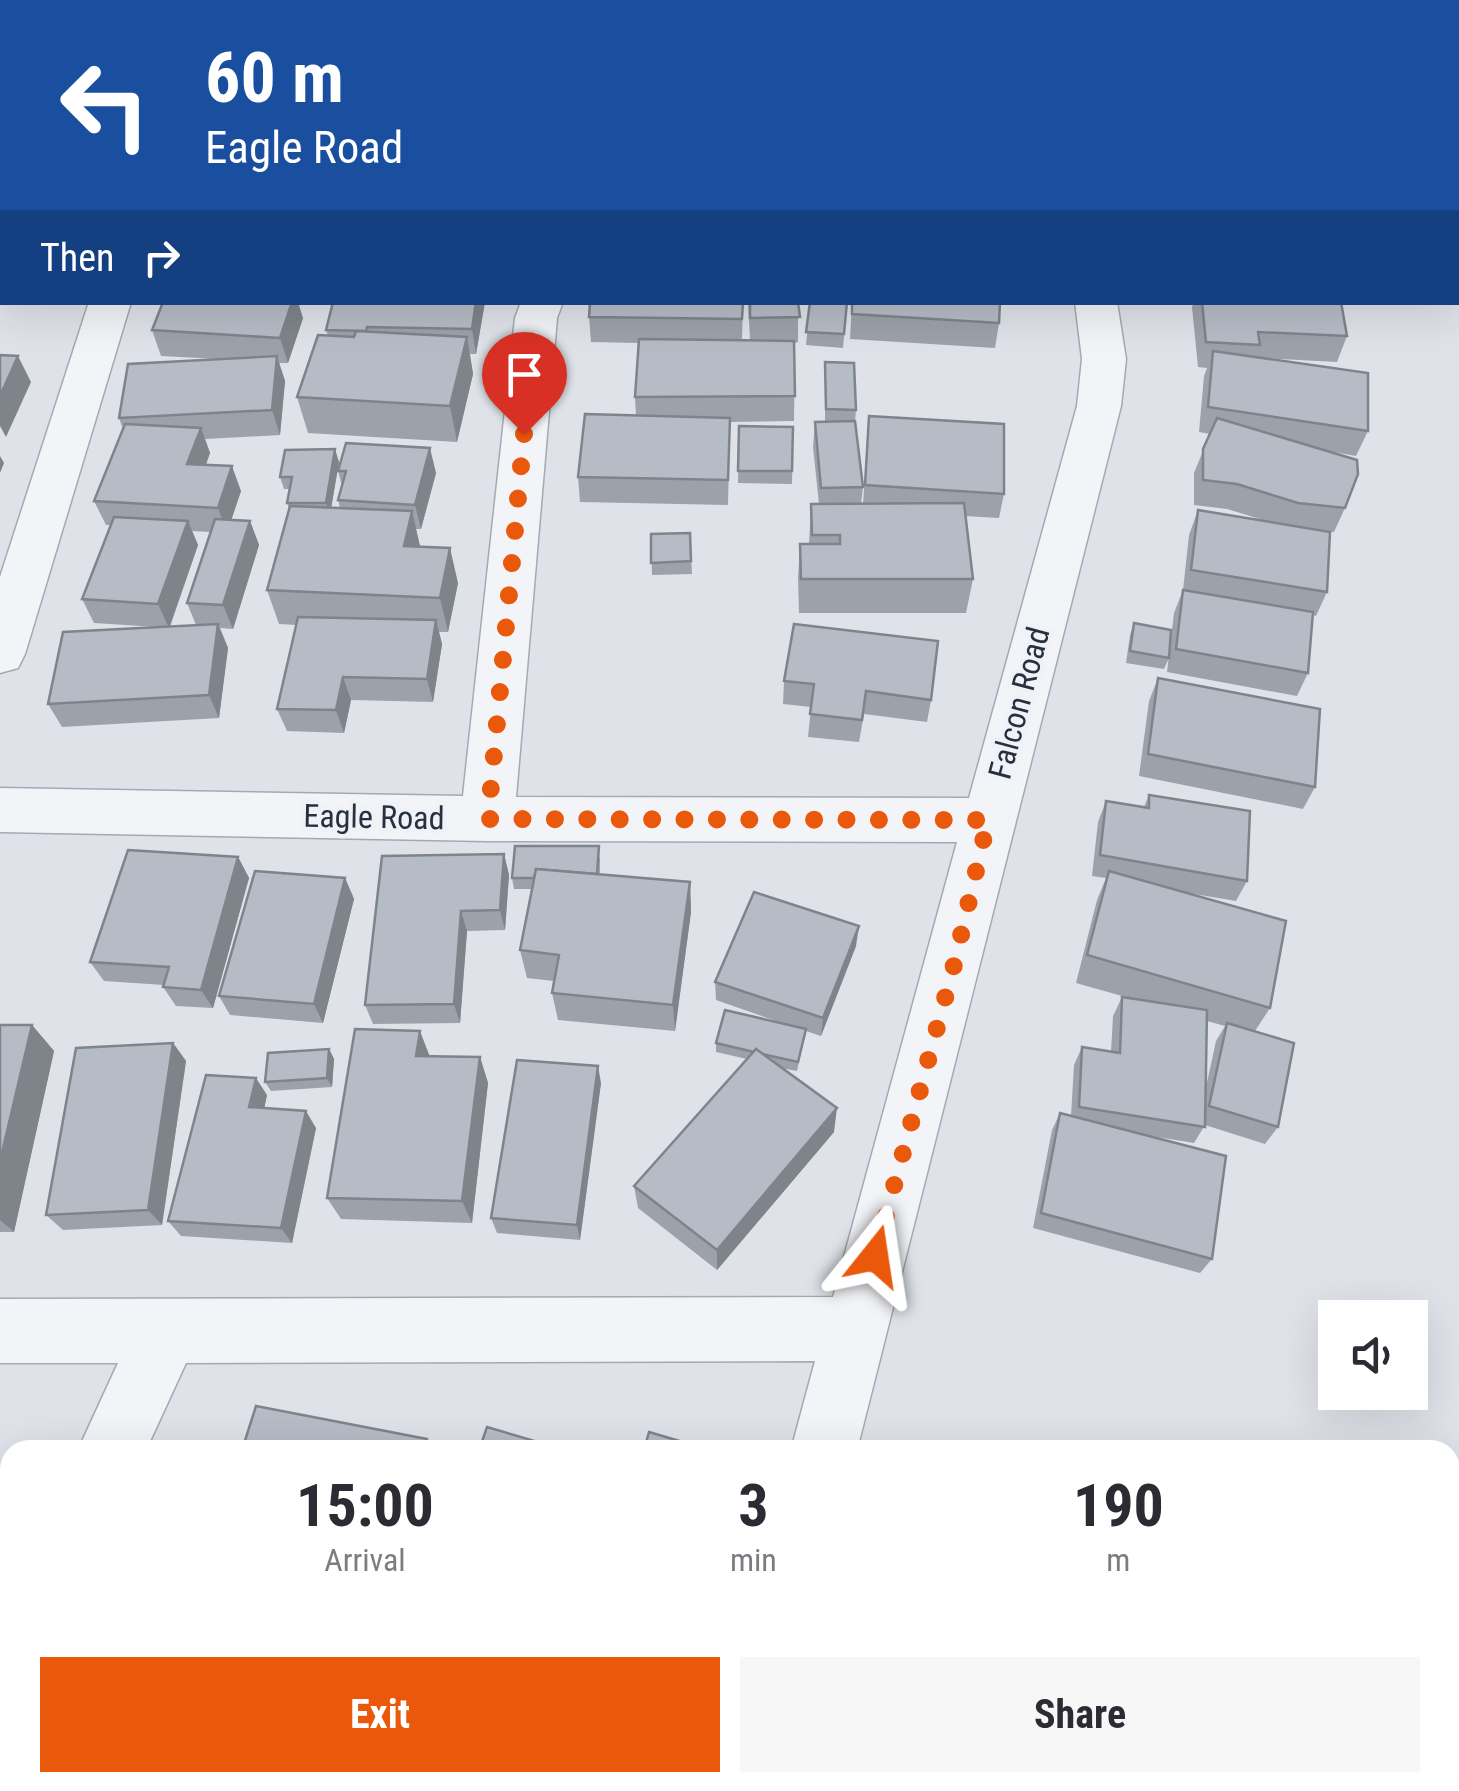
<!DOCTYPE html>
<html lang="en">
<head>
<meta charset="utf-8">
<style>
	body { margin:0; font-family:"Roboto Condensed",sans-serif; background:#f7f7f7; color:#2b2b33; height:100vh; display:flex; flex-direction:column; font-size:38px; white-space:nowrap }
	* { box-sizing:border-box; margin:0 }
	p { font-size:32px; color:#7c7c81 }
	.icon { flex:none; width:55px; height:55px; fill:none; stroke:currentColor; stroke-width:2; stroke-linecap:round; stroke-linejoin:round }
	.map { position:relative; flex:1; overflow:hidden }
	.drawer { position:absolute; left:0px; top:1440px; width:1460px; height:352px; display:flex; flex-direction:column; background:#fff; border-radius:30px 30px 0 0; box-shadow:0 10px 40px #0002 }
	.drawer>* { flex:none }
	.top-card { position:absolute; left:0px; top:0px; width:1460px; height:305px; box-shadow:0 10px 40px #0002; background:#1a4fa0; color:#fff; overflow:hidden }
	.buttons { position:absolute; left:1318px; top:1300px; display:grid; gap:20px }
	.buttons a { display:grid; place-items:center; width:110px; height:110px; border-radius:0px; background:#fff; box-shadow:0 10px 40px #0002; font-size:50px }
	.pin { position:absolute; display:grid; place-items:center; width:85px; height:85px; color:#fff; margin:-102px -42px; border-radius:50% 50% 50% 0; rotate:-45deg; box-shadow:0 0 10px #0007 }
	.pin .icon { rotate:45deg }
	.me { position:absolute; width:110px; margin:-55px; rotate:15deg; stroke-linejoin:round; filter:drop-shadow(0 0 8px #0008) }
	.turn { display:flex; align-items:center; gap:35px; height:210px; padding:0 40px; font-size:45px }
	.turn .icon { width:130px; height:130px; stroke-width:2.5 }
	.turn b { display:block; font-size:70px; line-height:85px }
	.then { display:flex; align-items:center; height:95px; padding:0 40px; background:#0003; gap:20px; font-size:38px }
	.eta { display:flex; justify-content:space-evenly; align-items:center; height:170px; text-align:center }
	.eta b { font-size:60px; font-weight:700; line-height:70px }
	.action { display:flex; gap:20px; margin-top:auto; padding:20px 40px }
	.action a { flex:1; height:115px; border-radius:0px; background:#ea580c; color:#fff; font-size:40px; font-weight:700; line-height:115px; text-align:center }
	.action a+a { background:#f7f7f7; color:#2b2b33 }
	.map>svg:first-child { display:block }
</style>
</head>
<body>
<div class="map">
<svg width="1459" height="1791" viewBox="0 0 1459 1791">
	<rect width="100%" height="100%" fill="#dfe3e9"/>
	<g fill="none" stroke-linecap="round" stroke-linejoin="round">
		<defs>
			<g id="minor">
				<polygon points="89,302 131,302 25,654 18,668 0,673 0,577"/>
				<polygon points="521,302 563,302 557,318 516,797 969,798 1077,406 1082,359 1075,302 1117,302 1126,359 1121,406 857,1450 791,1450 815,1361 186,1363 146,1450 78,1450 118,1363 0,1363 0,1299 833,1297 957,842 487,841 0,832 0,788 463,796 515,318"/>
				<polygon points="10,1626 10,1715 0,1719 0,1630"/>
				<polygon points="704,1782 778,1782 776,1791 702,1791"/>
			</g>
			<g id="tertiary">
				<rect x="1458" y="4" width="1" height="22"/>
				<rect x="0" y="5" width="2" height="22"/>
			</g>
		</defs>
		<use href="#minor" stroke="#a4aab3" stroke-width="3"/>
		<use href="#tertiary" stroke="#a4aab3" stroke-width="3"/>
		<use href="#minor" fill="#f2f4f7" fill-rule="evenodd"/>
		<use href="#tertiary" fill="#f2f4f7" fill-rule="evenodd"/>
	</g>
	<g fill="#9da2aa" fill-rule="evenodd">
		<polygon points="2,38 2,119 0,118 0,42"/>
		<polygon points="333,302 485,302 476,354 470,354 473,374 457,442 308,433 297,397 328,336 326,330"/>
		<polygon points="743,302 742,340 750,340 748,302 798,302 798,342 795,343 794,421 730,422 728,505 580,502 578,477 636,416 635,397 638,343 591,342 589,317"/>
		<polygon points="810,302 847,302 843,348 806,345"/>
		<polygon points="852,302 999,323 995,348 850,339"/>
		<polygon points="1194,302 1341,302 1347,336 1337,362 1260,358 1368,431 1356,456 1328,451 1345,508 1334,532 1329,532 1327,592 1316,616 1313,615 1308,673 1297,696 1167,672 1174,613 1183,590 1189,535 1198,510 1273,523 1227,509 1194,505 1194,473 1210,434 1199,432 1204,376 1207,368 1198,367 1192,307"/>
		<path d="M303,318L288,363H279L285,381L280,435L205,439L210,453L206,465L241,491L231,520L250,521L259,545L233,629L220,628L228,648L219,718L62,727L48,704L157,627L94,623L82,599L110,525H106L94,501L123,429L119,418L218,359L161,356L152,330ZM192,531L210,532L187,603L196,625L170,627L198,545Z"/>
		<polygon points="825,362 856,410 855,421 863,487 861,504 863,504 869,416 1004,494 999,518 965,516 973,579 966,613 799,613 798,579 800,544 809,544 811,504 819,504 813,447 815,422 825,422"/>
		<polygon points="739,426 793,427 792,484 738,483"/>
		<polygon points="339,462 331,508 340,508 338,500 342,486 338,471 436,473 421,529 416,529 420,547 458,583 448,632 439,632 442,644 433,702 351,700 344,733 287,731 277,709 297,625 279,624 267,590 289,508 287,503 290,489 284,489 280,477"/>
		<polygon points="690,533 692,574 652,575 651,534"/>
		<polygon points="1134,623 1169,658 1164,669 1126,663 1130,635"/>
		<polygon points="1158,678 1315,787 1303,809 1139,776 1149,701"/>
		<polygon points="784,681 931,700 927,722 864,714 859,742 808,737 811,707 783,704"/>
		<path d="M1149,795L1247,881L1236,901L1182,892L1270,1008L1255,1031L1278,1127L1265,1144L1205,1125L1194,1143L1145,1135L1212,1259L1200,1273L1033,1228L1052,1130L1060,1113L1071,1116L1074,1065L1082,1047L1111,1052L1113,1016L1122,997L1129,998L1076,983L1097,900L1106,878L1092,876L1098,822L1106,801L1144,807ZM1207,1021L1225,1026L1216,1041L1206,1087Z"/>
		<polygon points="504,854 509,875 505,930 467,931 460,1023 373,1024 365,1005"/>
		<polygon points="238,857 249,878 213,1008 176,1006 163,987 164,985 104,981 90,962"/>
		<polygon points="600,857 600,874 690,882 691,912 675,1031 558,1020 552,993 554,981 527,978 520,950 532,889 514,889 512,878"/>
		<polygon points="345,878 354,899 323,1023 230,1015 219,996"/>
		<polygon points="856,946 821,1036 806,1031 797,1071 781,1068 834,1132 717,1270 638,1208 634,1186 747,1059 716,1052 716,1043 790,1026 716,1000 715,982"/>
		<polygon points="0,1025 32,1025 54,1051 14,1232 0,1232"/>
		<polygon points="173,1043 186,1061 162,1225 63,1230 46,1215"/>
		<polygon points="329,1049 334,1059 332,1087 271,1091 265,1082"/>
		<polygon points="480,1057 488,1083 472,1223 341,1219 327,1198"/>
		<polygon points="601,1083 580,1240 497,1233 491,1218"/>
		<polygon points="267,1095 264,1108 316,1128 292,1243 181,1236 168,1221"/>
		<polygon points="1172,1782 1224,1782 1224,1791 1171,1791"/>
	</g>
	<g fill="#7f848b">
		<polygon points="1,147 2,193 0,198 0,150"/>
		<polygon points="292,302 298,302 303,318 288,363 280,338"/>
		<polygon points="476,302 485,302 476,354 472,329"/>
		<polygon points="467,337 473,374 457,442 450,406"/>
		<polygon points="18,356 31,382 6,437 0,426 0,396"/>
		<polygon points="277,356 285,381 280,435 272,410"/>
		<polygon points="201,428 210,453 197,488 187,464"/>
		<polygon points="430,448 436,473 421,529 415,505"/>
		<polygon points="335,449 339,462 330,515 326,503"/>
		<polygon points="0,456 4,463 0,473"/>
		<polygon points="232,466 241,491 227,533 218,508"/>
		<polygon points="412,511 420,546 412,581 404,546"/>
		<polygon points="188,521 198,545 169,628 158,604"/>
		<polygon points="250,521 259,545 233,629 223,605"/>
		<polygon points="450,548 458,583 448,632 440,598"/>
		<polygon points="436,620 442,644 433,702 427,679"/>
		<polygon points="218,624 228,648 219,718 209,695"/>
		<polygon points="343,677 351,700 344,733 336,710"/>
		<polygon points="504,854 509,875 505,930 500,910"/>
		<polygon points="238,857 249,878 213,1008 201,990"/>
		<polygon points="345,878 354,899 323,1023 314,1004"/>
		<polygon points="690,882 691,912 675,1031 673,1005"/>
		<polygon points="461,911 467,931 460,1023 454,1004"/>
		<polygon points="859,926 856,946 821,1036 823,1018"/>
		<polygon points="32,1025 54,1051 14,1232 0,1220 0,1161"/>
		<polygon points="420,1031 430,1057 416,1056"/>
		<polygon points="173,1043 186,1061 162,1225 148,1210"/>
		<polygon points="329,1049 334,1059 332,1087 327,1078"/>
		<polygon points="480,1057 488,1083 472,1223 462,1201"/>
		<polygon points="598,1066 601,1083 580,1240 577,1225"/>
		<polygon points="256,1078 267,1095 261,1124 249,1107"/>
		<polygon points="837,1108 834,1132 717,1270 717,1250"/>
		<polygon points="306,1111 316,1128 292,1243 281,1228"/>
		<polygon points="427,1439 435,1449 435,1450 424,1450"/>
		<polygon points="0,1514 10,1519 10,1521 0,1538"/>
		<polygon points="312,1782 330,1782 327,1791 309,1791"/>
		<polygon points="611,1782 616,1782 614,1791 609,1791"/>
	</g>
	<g fill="#b6bcc6" stroke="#7f848b" stroke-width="2.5">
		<polygon points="2,38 2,93 0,93 0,42"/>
		<polygon points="163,302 292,302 280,338 152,330"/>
		<polygon points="333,302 476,302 472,329 367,327 366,331 326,330"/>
		<polygon points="590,302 743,302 742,319 589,317"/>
		<polygon points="750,302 798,302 800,317 750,318"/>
		<polygon points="810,302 847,302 844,334 806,332"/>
		<polygon points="852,302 1000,302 999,323 852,314"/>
		<polygon points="1202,302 1341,302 1347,336 1258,332 1260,345 1206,342"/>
		<polygon points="356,331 467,337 450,406 297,397 318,335 354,337"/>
		<polygon points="639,339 794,341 795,396 635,397"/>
		<polygon points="1213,351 1368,373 1368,431 1208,407"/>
		<polygon points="0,355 18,356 0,396"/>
		<polygon points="277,356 272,410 119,418 128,364"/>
		<polygon points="825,362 854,363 856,410 826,409"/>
		<polygon points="585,414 730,418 728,480 578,477"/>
		<polygon points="869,416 1004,424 1004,494 865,485"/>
		<polygon points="1217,418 1357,460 1358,474 1345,508 1298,503 1237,484 1203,480 1203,449"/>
		<polygon points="855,421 863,487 821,488 815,422"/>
		<polygon points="125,424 201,428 187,464 232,466 218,508 94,501"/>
		<polygon points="739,426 793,427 792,471 738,471"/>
		<polygon points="346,443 430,448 415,505 338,500 346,471 338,471"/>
		<polygon points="335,449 326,503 287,503 292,477 280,477 285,450"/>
		<polygon points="964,503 973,579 801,579 800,544 840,544 840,535 812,535 811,504"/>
		<polygon points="290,506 412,511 404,546 450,548 440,598 267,590"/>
		<polygon points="1198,510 1330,532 1327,592 1191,570"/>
		<polygon points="114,517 188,521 158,604 82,599"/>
		<polygon points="215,519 250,521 223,605 187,603"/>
		<polygon points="690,533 691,561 651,563 651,534"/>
		<polygon points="1183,590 1313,612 1308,673 1176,649"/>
		<polygon points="298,617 436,620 427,679 343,677 336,710 277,709"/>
		<polygon points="1134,623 1171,630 1169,658 1130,651"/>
		<polygon points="218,624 209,695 48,704 63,632"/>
		<polygon points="794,624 938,641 931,700 866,691 862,720 810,714 814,684 784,681"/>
		<polygon points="1158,678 1320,709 1315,787 1148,754"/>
		<polygon points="1149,795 1250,811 1247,881 1100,855 1106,801 1149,808"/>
		<polygon points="515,846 599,846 597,874 536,869 534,878 512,878"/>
		<polygon points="128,850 238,857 201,990 163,987 169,967 90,962"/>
		<polygon points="504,854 500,910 461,911 454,1004 365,1005 382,856"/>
		<polygon points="536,869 690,882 673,1005 552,993 559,955 520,950"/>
		<polygon points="255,871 345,878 314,1004 219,996"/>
		<polygon points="1109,871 1286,921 1270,1008 1087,955"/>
		<polygon points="754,892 859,926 823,1018 715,982"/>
		<polygon points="1122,997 1207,1010 1205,1127 1079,1107 1082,1047 1120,1053"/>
		<polygon points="725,1010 806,1029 798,1062 762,1054 756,1049 754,1052 716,1043"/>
		<polygon points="1227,1023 1294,1043 1278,1127 1209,1106"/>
		<polygon points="0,1025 32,1025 0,1161"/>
		<polygon points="355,1029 420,1031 416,1056 480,1057 462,1201 327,1198"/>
		<polygon points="173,1043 148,1210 46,1215 76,1048"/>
		<polygon points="329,1049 327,1078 265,1082 268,1053"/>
		<polygon points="756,1049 837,1108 717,1250 634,1186"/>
		<polygon points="517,1060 598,1066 577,1225 491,1218"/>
		<polygon points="206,1075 256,1078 249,1107 306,1111 281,1228 168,1221"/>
		<polygon points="1060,1113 1226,1156 1212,1259 1041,1213"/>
		<polygon points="256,1406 427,1439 424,1450 242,1450"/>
		<polygon points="487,1427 565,1450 479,1450"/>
		<polygon points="649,1432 710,1450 644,1450"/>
		<polygon points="59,1782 312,1782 309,1791 56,1791"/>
		<polygon points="522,1782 611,1782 609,1791 519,1791"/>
		<rect x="1178" y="1782" width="46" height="9"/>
	</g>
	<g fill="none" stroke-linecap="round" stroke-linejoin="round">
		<polyline stroke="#ea580c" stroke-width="18" stroke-dasharray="0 32.4" points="524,434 488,819 988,820 954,965 875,1256"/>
	</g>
	<g text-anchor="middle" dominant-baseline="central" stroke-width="9" stroke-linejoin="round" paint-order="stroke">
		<g font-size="32" fill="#283040" stroke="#eff2f6">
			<text transform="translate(1019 703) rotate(-75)">Falcon Road</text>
			<text transform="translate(374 817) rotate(1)">Eagle Road</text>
		</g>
	</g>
</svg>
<div class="buttons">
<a><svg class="icon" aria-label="sound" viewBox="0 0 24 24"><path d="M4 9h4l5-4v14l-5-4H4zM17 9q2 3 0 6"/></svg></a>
</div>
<div class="pin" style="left:524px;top:434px;background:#d93025"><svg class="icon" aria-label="arrive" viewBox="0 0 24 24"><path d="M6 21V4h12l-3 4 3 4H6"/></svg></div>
<svg class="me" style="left:875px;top:1256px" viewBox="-20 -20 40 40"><path d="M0-17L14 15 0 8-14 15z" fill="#ea580c" stroke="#fff" stroke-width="4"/></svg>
<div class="top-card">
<div class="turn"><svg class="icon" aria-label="left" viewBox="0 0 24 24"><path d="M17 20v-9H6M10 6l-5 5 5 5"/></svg><div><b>60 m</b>Eagle Road</div></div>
<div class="then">Then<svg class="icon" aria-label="right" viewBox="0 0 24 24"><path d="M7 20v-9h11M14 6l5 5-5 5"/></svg></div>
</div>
<section class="drawer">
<div class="eta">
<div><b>15:00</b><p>Arrival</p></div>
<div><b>3</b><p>min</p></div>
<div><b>190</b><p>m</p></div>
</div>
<div class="action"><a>Exit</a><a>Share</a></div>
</section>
</div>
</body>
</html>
